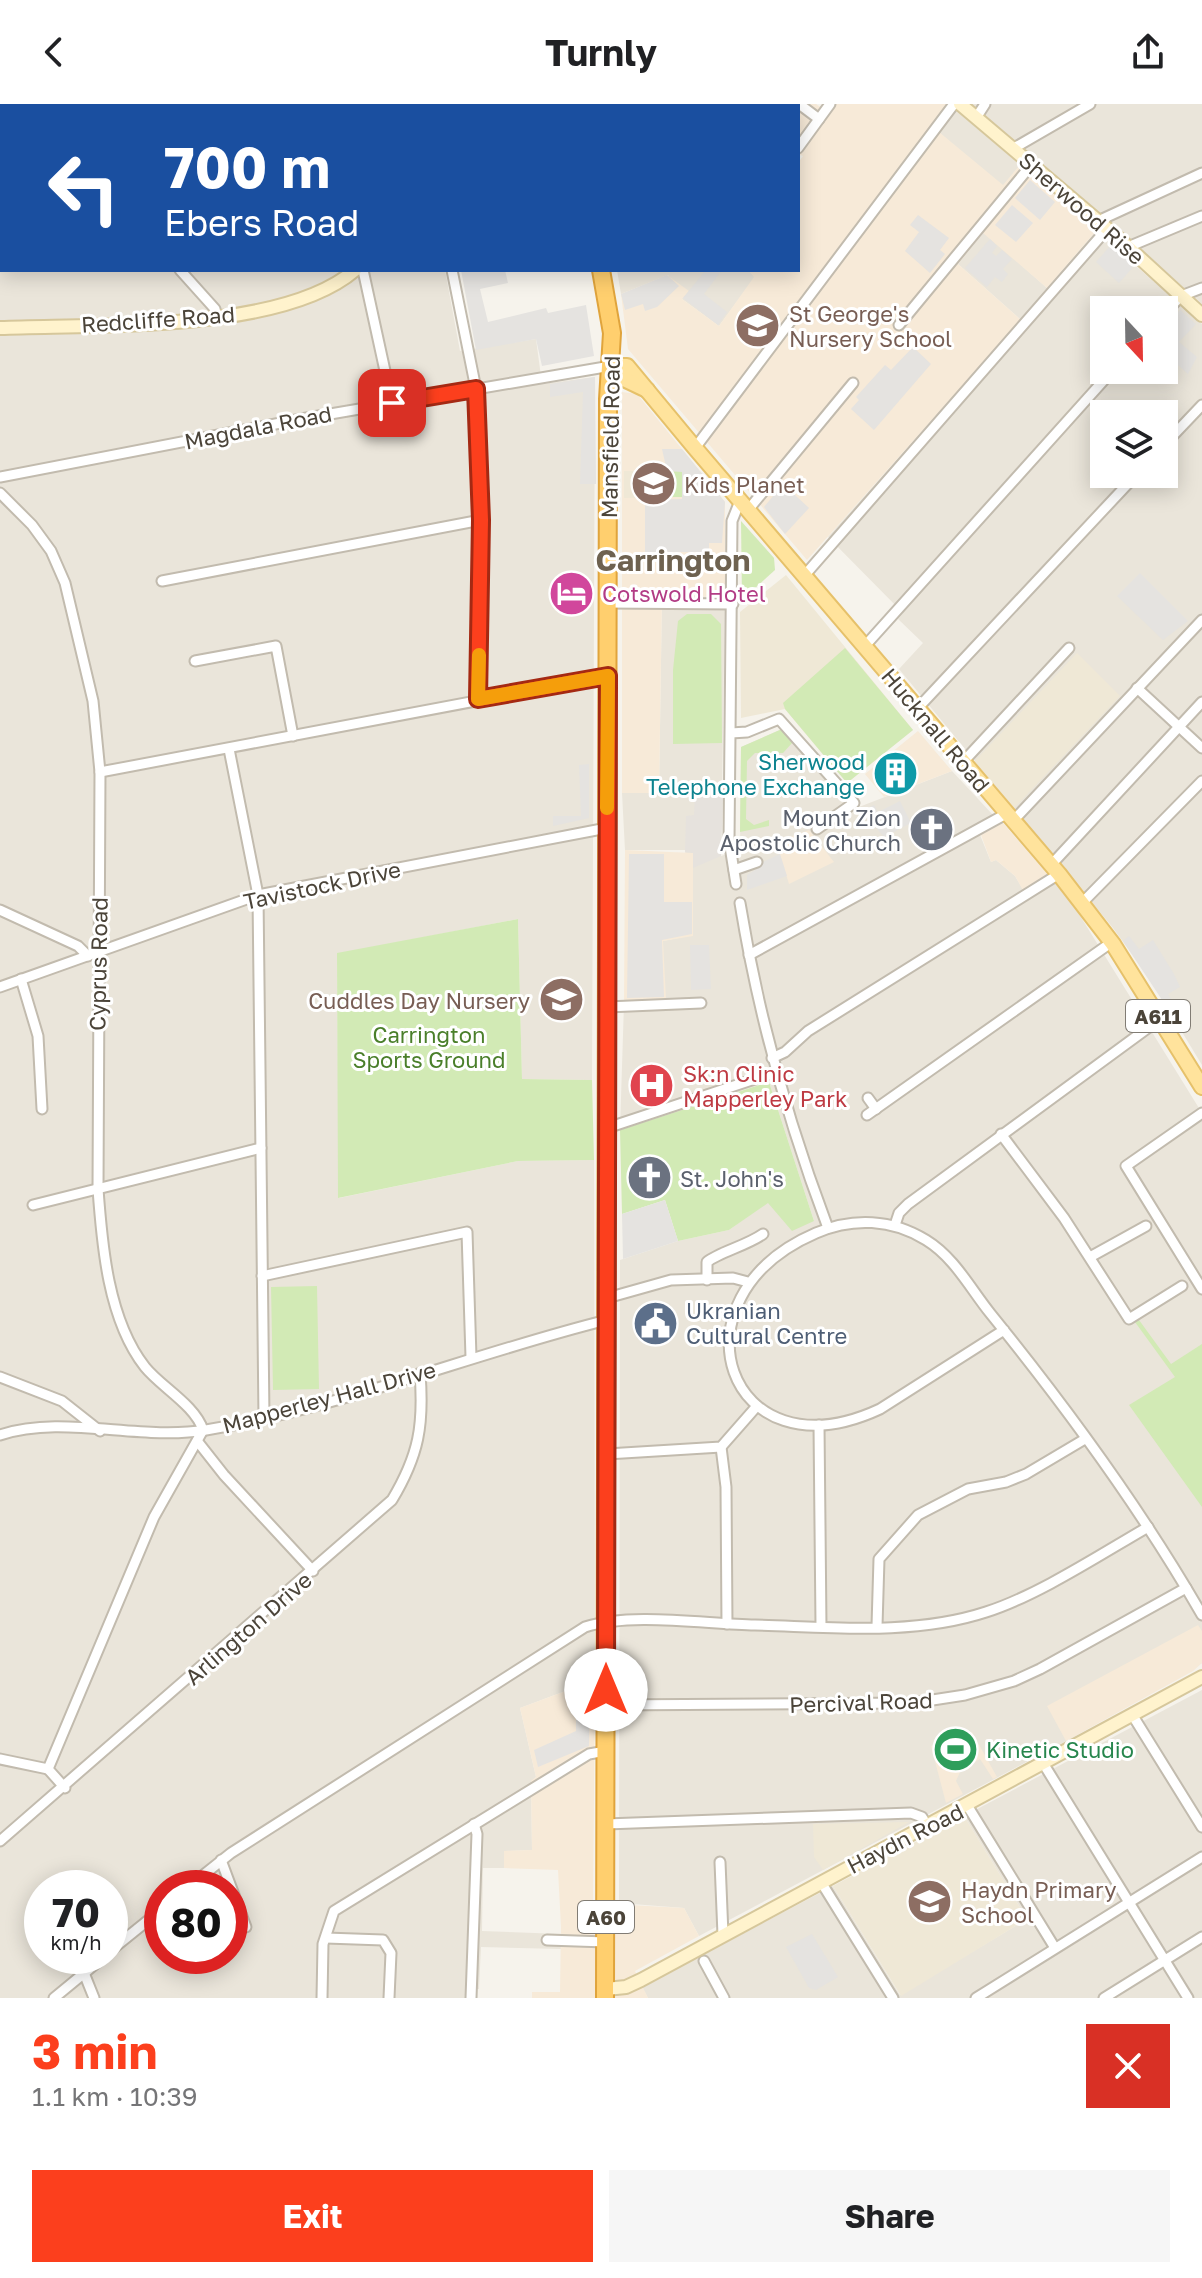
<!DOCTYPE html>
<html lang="en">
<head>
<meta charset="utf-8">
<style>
	body { margin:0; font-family:"Golos Text",sans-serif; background:#f6f6f6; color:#202124; height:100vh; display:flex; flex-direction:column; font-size:30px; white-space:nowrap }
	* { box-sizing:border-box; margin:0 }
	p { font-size:26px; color:#757577 }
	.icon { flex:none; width:44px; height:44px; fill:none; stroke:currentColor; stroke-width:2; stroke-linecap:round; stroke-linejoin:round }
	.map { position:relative; height:1894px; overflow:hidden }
	.panel { display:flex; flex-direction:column; background:#fff; flex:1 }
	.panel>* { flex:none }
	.guide { position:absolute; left:0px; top:0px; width:800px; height:168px; box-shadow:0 4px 20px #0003; background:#1a4fa0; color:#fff; overflow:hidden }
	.needle { width:52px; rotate:158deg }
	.tools { position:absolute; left:1090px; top:192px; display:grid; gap:16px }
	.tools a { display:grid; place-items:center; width:88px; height:88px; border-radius:0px; background:#fff; box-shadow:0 4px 20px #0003; font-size:40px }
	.speed { position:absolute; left:24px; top:1766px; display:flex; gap:16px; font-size:40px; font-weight:700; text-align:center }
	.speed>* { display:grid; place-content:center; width:104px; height:104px; border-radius:50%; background:#fff; box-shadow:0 4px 20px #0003; line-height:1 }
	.speed small { font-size:20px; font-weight:400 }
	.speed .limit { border:12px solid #d22; background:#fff; color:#111 }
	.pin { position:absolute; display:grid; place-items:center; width:68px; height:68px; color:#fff; margin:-34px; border-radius:16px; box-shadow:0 4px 12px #0006 }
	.me { position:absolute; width:88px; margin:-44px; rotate:0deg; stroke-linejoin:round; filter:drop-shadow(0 0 6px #0008) }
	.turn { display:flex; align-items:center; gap:28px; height:168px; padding:0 32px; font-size:36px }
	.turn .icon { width:104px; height:104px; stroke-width:2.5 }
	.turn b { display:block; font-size:56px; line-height:68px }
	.round { display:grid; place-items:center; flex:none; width:84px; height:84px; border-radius:0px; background:#f6f6f6 }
	.overview { display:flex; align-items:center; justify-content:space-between; height:136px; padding:0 32px }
	h1 { font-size:48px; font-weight:700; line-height:60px; color:#fc3f1d }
	.action { display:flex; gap:16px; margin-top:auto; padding:16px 32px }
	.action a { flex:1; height:92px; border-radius:0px; background:#fc3f1d; color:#fff; font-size:32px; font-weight:700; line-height:92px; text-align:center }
	.action a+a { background:#f6f6f6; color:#202124 }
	header { display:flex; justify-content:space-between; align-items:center; height:104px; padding:0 32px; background:#fff; font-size:36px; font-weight:700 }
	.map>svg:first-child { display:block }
</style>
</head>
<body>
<header><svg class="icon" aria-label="back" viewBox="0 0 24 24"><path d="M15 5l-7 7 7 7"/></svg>Turnly<svg class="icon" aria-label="share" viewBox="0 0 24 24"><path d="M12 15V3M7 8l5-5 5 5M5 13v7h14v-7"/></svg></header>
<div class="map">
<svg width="1202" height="1894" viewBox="0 0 1202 1894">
	<rect width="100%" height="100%" fill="#f6f3ec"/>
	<g fill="#eae5da" fill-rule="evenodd">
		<path d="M0,0H525L2,2V166H445L460,247L536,235L542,280L595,273L592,976L522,975L518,815L337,850L339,1094L518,1057L594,1056L595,1576L520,1604L536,1673L531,1678L532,1746L505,1747L504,1764H483L482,1827L561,1830V1845L481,1843L479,1885H465V1894H0ZM42,1784H110V1852H42ZM162,1784H230V1852H162Z"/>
		<polygon points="971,0 1202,0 1202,200 1141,145"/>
		<polygon points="955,6 1020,61 1003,82 938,28"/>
		<path d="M1096,127L1202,220V961L1148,872L1113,824L899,565L923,539L898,515L903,509L828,433L1021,216L958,160L984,128L1047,184ZM1104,206H1164V266H1104ZM1104,310H1164V370H1104Z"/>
		<polygon points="617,166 748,166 755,173 719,222 682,195 668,171 621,190"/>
		<polygon points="662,491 725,493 721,752 740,746 741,643 782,625 828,679 859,703 952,667 993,711 976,721 991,758 996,756 1015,772 1024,787 1049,772 1074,802 1202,1009 1202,1559 1066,1637 699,1832 684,1804 619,1799 620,1156 678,1137 729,1126 768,1098 814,1117 769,978 620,1026 624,899 663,837 693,831 685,746 625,746 622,689 659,688"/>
		<polygon points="1202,1586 1202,1894 648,1894 642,1883 833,1782 900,1891 1027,1815 964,1712"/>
	</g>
	<g fill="#f7ead8">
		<polygon points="731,0 816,0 822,4 825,0 948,0 955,6 939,28 1003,81 1020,61 1096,127 1047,184 983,129 958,160 1021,216 807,456 628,245 621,190 667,171 689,187 682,195 719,222 754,173 748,166 798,166 798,59 803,52 798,50 798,2"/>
		<polygon points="622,288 637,290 725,398 725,493 662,492 659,689 622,689"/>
		<polygon points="918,627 952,667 884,693 865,670"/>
		<polygon points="1003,719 1049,772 1024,788 1015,772 996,756 991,758 981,731"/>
		<polygon points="809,726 834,758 789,780 776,738"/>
		<polygon points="625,746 693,749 693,832 663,837 666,895 624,899"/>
		<polygon points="1198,1521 1202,1527 1202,1559 1193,1567 1066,1637 1047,1602"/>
		<polygon points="595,1576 593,1799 684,1804 699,1832 635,1867 648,1894 532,1894 532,1888 560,1888 561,1823 558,1766 504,1764 504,1747 532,1746 531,1677 536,1673 520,1604"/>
		<polygon points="972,1628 997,1673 993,1675 980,1655 961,1666 956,1677 963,1690 946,1699 931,1642"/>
	</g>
	<polygon fill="#e6e2dd" points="695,689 723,690 721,752 693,764 693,749 685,748 686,712 694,711"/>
	<g fill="#efe8d6">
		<polygon points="624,367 682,367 682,393 624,394"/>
		<polygon points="786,471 913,626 847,679 785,605 741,614 740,508"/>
		<polygon points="1077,549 1120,592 1014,704 974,658"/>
		<polygon points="964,1712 1027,1815 901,1892 833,1782"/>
		<polygon points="909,1718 823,1766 814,1753 813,1720"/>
	</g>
	<g fill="#d2eab5">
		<rect x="655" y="367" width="27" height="26"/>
		<polygon points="741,417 774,454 775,466 742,496"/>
		<polygon points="687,510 711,510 721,520 722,639 673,640 673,566 678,517"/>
		<polygon points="845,544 913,626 847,679 785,605 783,599"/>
		<polygon points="782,625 793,638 783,649 755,649 747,657 746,715 754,721 769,716 769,722 740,728 741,643"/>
		<polygon points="518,815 522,975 592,976 594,1056 518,1057 338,1094 337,849"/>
		<polygon points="769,978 814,1117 792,1127 768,1099 729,1126 678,1137 665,1096 622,1110 620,1026"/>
		<polygon points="317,1182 319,1285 273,1286 271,1183"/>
		<polygon points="1139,1216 1171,1260 1202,1240 1202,1403 1129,1301 1175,1273 1135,1218"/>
	</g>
	<g fill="#e5e3e0">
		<polygon points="1030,76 1055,98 1040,116 1015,94"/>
		<polygon points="1012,101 1033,119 1016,138 995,121"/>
		<polygon points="918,111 949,134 940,146 945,150 930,169 905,147 919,128 910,121"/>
		<polygon points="990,135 997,142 992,149 996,152 1002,146 1012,155 1003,165 1008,170 1002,178 995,173 987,183 965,164"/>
		<polygon points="1111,141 1134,162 1119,179 1096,158"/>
		<polygon points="461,166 505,166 508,179 480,185 488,218 546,204 548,209 586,201 594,252 542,262 536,235 476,246"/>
		<polygon points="706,166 722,166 704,190 727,208 718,221 683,194"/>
		<polygon points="667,171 679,182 657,203 645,207 643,200 625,206 621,190"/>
		<polygon points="1180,206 1196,220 1179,238 1197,253 1188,270 1168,252 1164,256 1164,223"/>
		<polygon points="913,243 931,260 874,326 851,305 859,296 856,293 885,261 891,266"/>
		<polygon points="595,273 596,380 580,380 583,288 550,293 550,280"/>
		<polygon points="662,345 682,345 725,398 722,439 709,439 709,448 645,448 645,396 682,395 682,368 667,367"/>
		<polygon points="783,380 809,404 785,430 764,403"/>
		<polygon points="1140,469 1188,517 1163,536 1117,492"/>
		<polygon points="589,660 589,714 553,722 553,712 581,712 579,661"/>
		<polygon points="900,697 911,719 884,733 862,707 874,701 878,708"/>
		<polygon points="629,750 664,750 664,798 692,798 692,830 662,836 664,893 627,894"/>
		<polygon points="780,750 787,772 747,786 747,771 760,763 759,760"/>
		<polygon points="1129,832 1139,845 1153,836 1174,870 1180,883 1168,890 1180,910 1174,914 1123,837"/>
		<polygon points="709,841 711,885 691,886 690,841"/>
		<polygon points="665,1096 678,1137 623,1155 622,1110"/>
		<polygon points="590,1583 589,1642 538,1663 534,1646 576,1627 576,1588"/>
		<polygon points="812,1830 838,1873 816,1886 809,1884 786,1843"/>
	</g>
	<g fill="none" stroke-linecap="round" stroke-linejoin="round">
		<defs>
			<g id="street">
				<polyline points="36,0 37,2"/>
				<polyline points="261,0 262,2"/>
				<polyline points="372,0 373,2"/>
				<polyline points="799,0 819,15"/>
				<polyline points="976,14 985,0"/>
				<polyline points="798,44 830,0"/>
				<polyline points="1014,44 1090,0"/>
				<polyline points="0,116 2,112"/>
				<polyline points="1098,117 1202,69"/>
				<polyline points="1128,143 1202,112"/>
				<polyline points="180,166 215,205 217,215"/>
				<polyline points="363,166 392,299"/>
				<polyline points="452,166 476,285 481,416 478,595"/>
				<polyline points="1164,210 1181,192 1202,184"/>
				<polyline points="899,221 1032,60"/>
				<polyline points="1164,341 1202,301"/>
				<polyline points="695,344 954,0"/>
				<polyline points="0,373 301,315 611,262"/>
				<path d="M0,389L32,421L51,447L65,479L93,597L100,668L98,1085C102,1141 108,1216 145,1263C161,1283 195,1301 203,1326L154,1413L48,1665L65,1684"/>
				<polyline points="748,406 853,279"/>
				<polyline points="804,472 1107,125"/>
				<polyline points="162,477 481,416"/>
				<polyline points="608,499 733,500"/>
				<polyline points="864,543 1113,266"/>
				<polyline points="195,557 276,542 293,632"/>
				<polyline points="1137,584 1202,644"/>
				<polyline points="917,605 1137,370"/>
				<polyline points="731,629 747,628 779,615 854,699 817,725"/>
				<polyline points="229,645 258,791 264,1314"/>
				<polyline points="963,658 1069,544"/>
				<polyline points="100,668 608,572"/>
				<polyline points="1012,718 1202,516"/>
				<polyline points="1051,761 1202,598"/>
				<polyline points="734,766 757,758"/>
				<polyline points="736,780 729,736 732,417 740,397"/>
				<path d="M740,799C758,910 788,1018 828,1124"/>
				<polyline points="1082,799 1202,677"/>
				<polyline points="0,806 78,842 88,852"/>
				<polyline points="749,851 1006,710"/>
				<polyline points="21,875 38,932 42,1005"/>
				<polyline points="0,883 258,791 607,724"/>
				<polyline points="607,903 701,899"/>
				<polyline points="772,954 785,948 808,927 1059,770"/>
				<polyline points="868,994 876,1005"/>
				<polyline points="1202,1009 1126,1062 1202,1185"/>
				<polyline points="867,1011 1112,838"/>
				<polyline points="607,1024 776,968"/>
				<polyline points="1001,1030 1064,1114 1129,1215 1182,1182"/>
				<polyline points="33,1101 261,1044"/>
				<polyline points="895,1121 899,1109 908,1100 1160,915"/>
				<polyline points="1090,1153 1146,1122"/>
				<polyline points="262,1172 467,1128 471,1253"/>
				<path d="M707,1176V1158C719,1148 746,1142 763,1130"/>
				<polyline points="607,1194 671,1176 733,1174 748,1178"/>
				<path d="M1004,1226L880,1305C727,1376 665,1194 816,1129C853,1113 892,1115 926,1136C954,1153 970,1184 990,1209C1067,1304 1141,1405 1202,1511"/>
				<polyline points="0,1273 62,1297 100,1327"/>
				<polyline points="819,1321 821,1522"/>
				<path d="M0,1331C63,1310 138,1337 206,1326C341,1304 474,1249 607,1216"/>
				<polyline points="198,1338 224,1371 313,1467"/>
				<polyline points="721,1343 726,1383 727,1520"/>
				<polyline points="607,1350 721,1343 757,1302"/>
				<polyline points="877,1522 879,1455 918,1411 968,1385 1006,1378 1026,1370 1085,1335"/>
				<polyline points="606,1601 913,1599 965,1591 1014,1577 1040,1565 1186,1484"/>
				<polyline points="1133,1612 1202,1723"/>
				<polyline points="0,1655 48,1665"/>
				<polyline points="1043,1659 1188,1894"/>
				<polyline points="967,1701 1055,1844"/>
				<polyline points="606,1720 911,1709 922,1713 928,1723"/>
				<path d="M0,1737L392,1396C419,1351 424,1321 420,1269"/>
				<polyline points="221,1756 246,1823"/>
				<polyline points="720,1758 723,1831"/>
				<polyline points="821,1778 893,1894"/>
				<path d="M187,1784L231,1749L585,1523C632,1508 704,1520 755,1521C830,1523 913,1532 986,1508C1037,1492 1101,1450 1148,1423"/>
				<polyline points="326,1834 383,1836 391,1849 389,1894"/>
				<polyline points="547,1836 606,1838"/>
				<polyline points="110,1847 162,1805"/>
				<polyline points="704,1857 724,1894"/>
				<polyline points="84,1869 94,1894"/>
				<polyline points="54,1894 105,1852"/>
				<polyline points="322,1894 323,1840 334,1807 589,1650 606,1647"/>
				<polyline points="471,1894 477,1730 474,1720"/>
				<polyline points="976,1894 1202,1753"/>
				<polyline points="1104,1894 1202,1833"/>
			</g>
			<g id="secondary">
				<polyline points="960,0 1117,133 1202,211"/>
				<path d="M0,224C95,220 282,229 355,166"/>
				<polyline points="606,1885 626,1883 641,1876 1202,1573"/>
			</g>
			<g id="primary">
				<polyline points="611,262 627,262 695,344 1059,770 1113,840 1202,983"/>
				<polyline points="611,262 626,276 647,286"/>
			</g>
			<g id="highway">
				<polyline points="541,0 542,2"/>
				<polyline points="601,166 612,229 608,295 605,1894"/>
			</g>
		</defs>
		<use href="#street" stroke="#c2bbae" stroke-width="13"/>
		<use href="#secondary" stroke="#d6c79b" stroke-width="16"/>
		<use href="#primary" stroke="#e6c16a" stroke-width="18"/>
		<use href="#highway" stroke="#e0a43c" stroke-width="20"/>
		<use href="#street" stroke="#fff" stroke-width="9"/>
		<use href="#secondary" stroke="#fff3cd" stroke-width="12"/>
		<use href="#primary" stroke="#ffe39c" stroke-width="14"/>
		<use href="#highway" stroke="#ffcf6e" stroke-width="16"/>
	</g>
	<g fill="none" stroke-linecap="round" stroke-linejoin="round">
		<defs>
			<polyline id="route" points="392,299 476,285 481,416 478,595 608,572 606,1586"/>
		</defs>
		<use href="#route" stroke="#a42913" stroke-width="20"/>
		<use href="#route" stroke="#fc3f1d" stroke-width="14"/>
		<polyline stroke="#f59e0b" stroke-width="14" points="479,551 478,595 608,572 607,704"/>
	</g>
	<defs>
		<symbol id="school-disc" viewBox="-11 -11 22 22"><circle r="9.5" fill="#8d6e63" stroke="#fff"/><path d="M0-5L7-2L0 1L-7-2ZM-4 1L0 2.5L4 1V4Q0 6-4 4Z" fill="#fff"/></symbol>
		<symbol id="hotel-disc" viewBox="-11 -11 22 22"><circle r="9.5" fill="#d1479c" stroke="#fff"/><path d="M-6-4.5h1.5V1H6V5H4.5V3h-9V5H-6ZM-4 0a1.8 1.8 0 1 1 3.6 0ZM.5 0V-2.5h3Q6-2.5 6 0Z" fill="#fff"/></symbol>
		<symbol id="building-disc" viewBox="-11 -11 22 22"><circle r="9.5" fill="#0f9aa8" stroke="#fff"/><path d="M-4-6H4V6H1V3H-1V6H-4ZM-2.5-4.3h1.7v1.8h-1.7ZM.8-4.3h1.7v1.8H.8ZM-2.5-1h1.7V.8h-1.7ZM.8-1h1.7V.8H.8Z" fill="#fff"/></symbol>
		<symbol id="church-disc" viewBox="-11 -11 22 22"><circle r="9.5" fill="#6b7280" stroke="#fff"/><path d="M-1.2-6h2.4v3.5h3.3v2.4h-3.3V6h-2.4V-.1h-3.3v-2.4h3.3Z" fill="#fff"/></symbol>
		<symbol id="hospital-disc" viewBox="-11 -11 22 22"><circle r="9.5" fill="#e0444e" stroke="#fff"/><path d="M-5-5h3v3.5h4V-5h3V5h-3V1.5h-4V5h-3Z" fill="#fff"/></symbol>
		<symbol id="civic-disc" viewBox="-11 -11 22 22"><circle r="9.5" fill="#5c6f8a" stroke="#fff"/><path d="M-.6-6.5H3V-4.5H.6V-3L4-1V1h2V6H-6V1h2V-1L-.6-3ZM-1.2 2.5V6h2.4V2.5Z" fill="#fff"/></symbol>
		<symbol id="stadium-disc" viewBox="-11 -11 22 22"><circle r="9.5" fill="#2e9e5b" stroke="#fff"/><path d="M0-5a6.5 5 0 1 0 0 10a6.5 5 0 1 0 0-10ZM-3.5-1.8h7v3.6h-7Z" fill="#fff"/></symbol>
	</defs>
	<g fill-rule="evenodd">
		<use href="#school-disc" x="732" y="196" width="51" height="51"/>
		<use href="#school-disc" x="628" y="354" width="51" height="51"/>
		<use href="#hotel-disc" x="546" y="464" width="51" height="51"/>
		<use href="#building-disc" x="870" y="644" width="51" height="51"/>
		<use href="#church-disc" x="906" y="700" width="51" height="51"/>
		<use href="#school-disc" x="536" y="870" width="51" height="51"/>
		<use href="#hospital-disc" x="626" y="956" width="51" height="51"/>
		<use href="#church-disc" x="624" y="1048" width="51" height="51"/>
		<use href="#civic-disc" x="630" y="1194" width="51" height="51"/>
		<use href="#stadium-disc" x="930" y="1620" width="51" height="51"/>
		<use href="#school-disc" x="904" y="1772" width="51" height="51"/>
	</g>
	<g text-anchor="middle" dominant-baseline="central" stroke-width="6" stroke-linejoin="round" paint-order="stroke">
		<g fill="#fff" stroke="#817c74" stroke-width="2">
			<rect x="1126" y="896" width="64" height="32" rx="6"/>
			<rect x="578" y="1797" width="56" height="32" rx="6"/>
		</g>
		<g font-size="20" font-weight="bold" fill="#4b4439">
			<text x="1158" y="912">A611</text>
			<text x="606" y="1813">A60</text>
		</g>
		<g font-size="22" fill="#4b4439" stroke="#fff">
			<text transform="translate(1082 104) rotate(41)">Sherwood Rise</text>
			<text transform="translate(158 215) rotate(-4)">Redcliffe Road</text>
			<text transform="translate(258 323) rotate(-11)">Magdala Road</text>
			<text transform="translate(610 333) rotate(-89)">Mansfield Road</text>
			<text transform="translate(936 626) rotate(50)">Hucknall Road</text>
			<text transform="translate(322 781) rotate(-12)">Tavistock Drive</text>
			<text transform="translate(98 860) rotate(-89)">Cyprus Road</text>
			<text transform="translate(329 1293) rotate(-15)">Mapperley Hall Drive</text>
			<text transform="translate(248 1524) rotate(-41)">Arlington Drive</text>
			<text transform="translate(861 1598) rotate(-2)">Percival Road</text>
			<text transform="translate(905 1734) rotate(-27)">Haydn Road</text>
		</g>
		<g font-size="22" fill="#785e54" stroke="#fff" text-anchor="start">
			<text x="789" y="209">St George's<tspan x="789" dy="25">Nursery School</tspan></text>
			<text x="684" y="380">Kids Planet</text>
			<text x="530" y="896" text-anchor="end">Cuddles Day Nursery</text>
			<text x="961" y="1785">Haydn Primary<tspan x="961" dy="25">School</tspan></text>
		</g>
		<g font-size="22" fill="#b23c85" stroke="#fff" text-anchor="start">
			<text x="602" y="489">Cotswold Hotel</text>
		</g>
		<g font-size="22" fill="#0d838f" stroke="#fff" text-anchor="end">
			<text x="865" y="657">Sherwood<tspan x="865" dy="25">Telephone Exchange</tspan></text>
		</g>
		<g font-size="22" fill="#5b616d" stroke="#fff" text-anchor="end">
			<text x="901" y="713">Mount Zion<tspan x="901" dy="25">Apostolic Church</tspan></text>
			<text x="680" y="1074" text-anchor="start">St. John's</text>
		</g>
		<g font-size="22" fill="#4a7f2a" stroke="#fff">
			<text x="429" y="930">Carrington<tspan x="429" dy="25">Sports Ground</tspan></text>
		</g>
		<g font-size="22" fill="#be3a42" stroke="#fff" text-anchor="start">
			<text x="683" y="969">Sk:n Clinic<tspan x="683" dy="25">Mapperley Park</tspan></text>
		</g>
		<g font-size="22" fill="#4e5e75" stroke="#fff" text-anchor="start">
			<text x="686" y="1206">Ukranian<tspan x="686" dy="25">Cultural Centre</tspan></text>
		</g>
		<g font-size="22" fill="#27864d" stroke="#fff" text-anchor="start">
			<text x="986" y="1645">Kinetic Studio</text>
		</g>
		<g font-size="30" font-weight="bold" fill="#6e6250" stroke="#fff">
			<text x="673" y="456">Carrington</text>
		</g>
	</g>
</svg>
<div class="tools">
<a><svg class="needle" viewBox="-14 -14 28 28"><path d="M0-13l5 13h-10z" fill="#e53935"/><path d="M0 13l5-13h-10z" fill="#757577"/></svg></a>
<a><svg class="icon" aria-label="layers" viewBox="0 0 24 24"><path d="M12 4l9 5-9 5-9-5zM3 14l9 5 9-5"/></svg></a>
</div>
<div class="speed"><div>70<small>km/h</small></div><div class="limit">80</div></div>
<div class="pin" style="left:392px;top:299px;background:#d93025"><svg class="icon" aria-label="arrive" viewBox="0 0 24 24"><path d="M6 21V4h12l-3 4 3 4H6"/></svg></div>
<svg class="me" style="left:606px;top:1586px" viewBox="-20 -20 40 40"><circle r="19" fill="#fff"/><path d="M0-13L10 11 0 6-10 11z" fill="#fc3f1d"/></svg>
<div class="guide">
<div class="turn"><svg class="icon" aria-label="left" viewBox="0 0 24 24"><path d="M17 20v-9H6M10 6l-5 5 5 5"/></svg><div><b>700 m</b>Ebers Road</div></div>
</div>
</div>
<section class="panel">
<div class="overview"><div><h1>3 min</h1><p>1.1 km · 10:39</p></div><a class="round" style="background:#d93025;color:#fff"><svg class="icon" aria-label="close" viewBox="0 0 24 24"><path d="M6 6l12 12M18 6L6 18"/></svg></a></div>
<div class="action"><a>Exit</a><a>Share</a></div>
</section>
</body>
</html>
